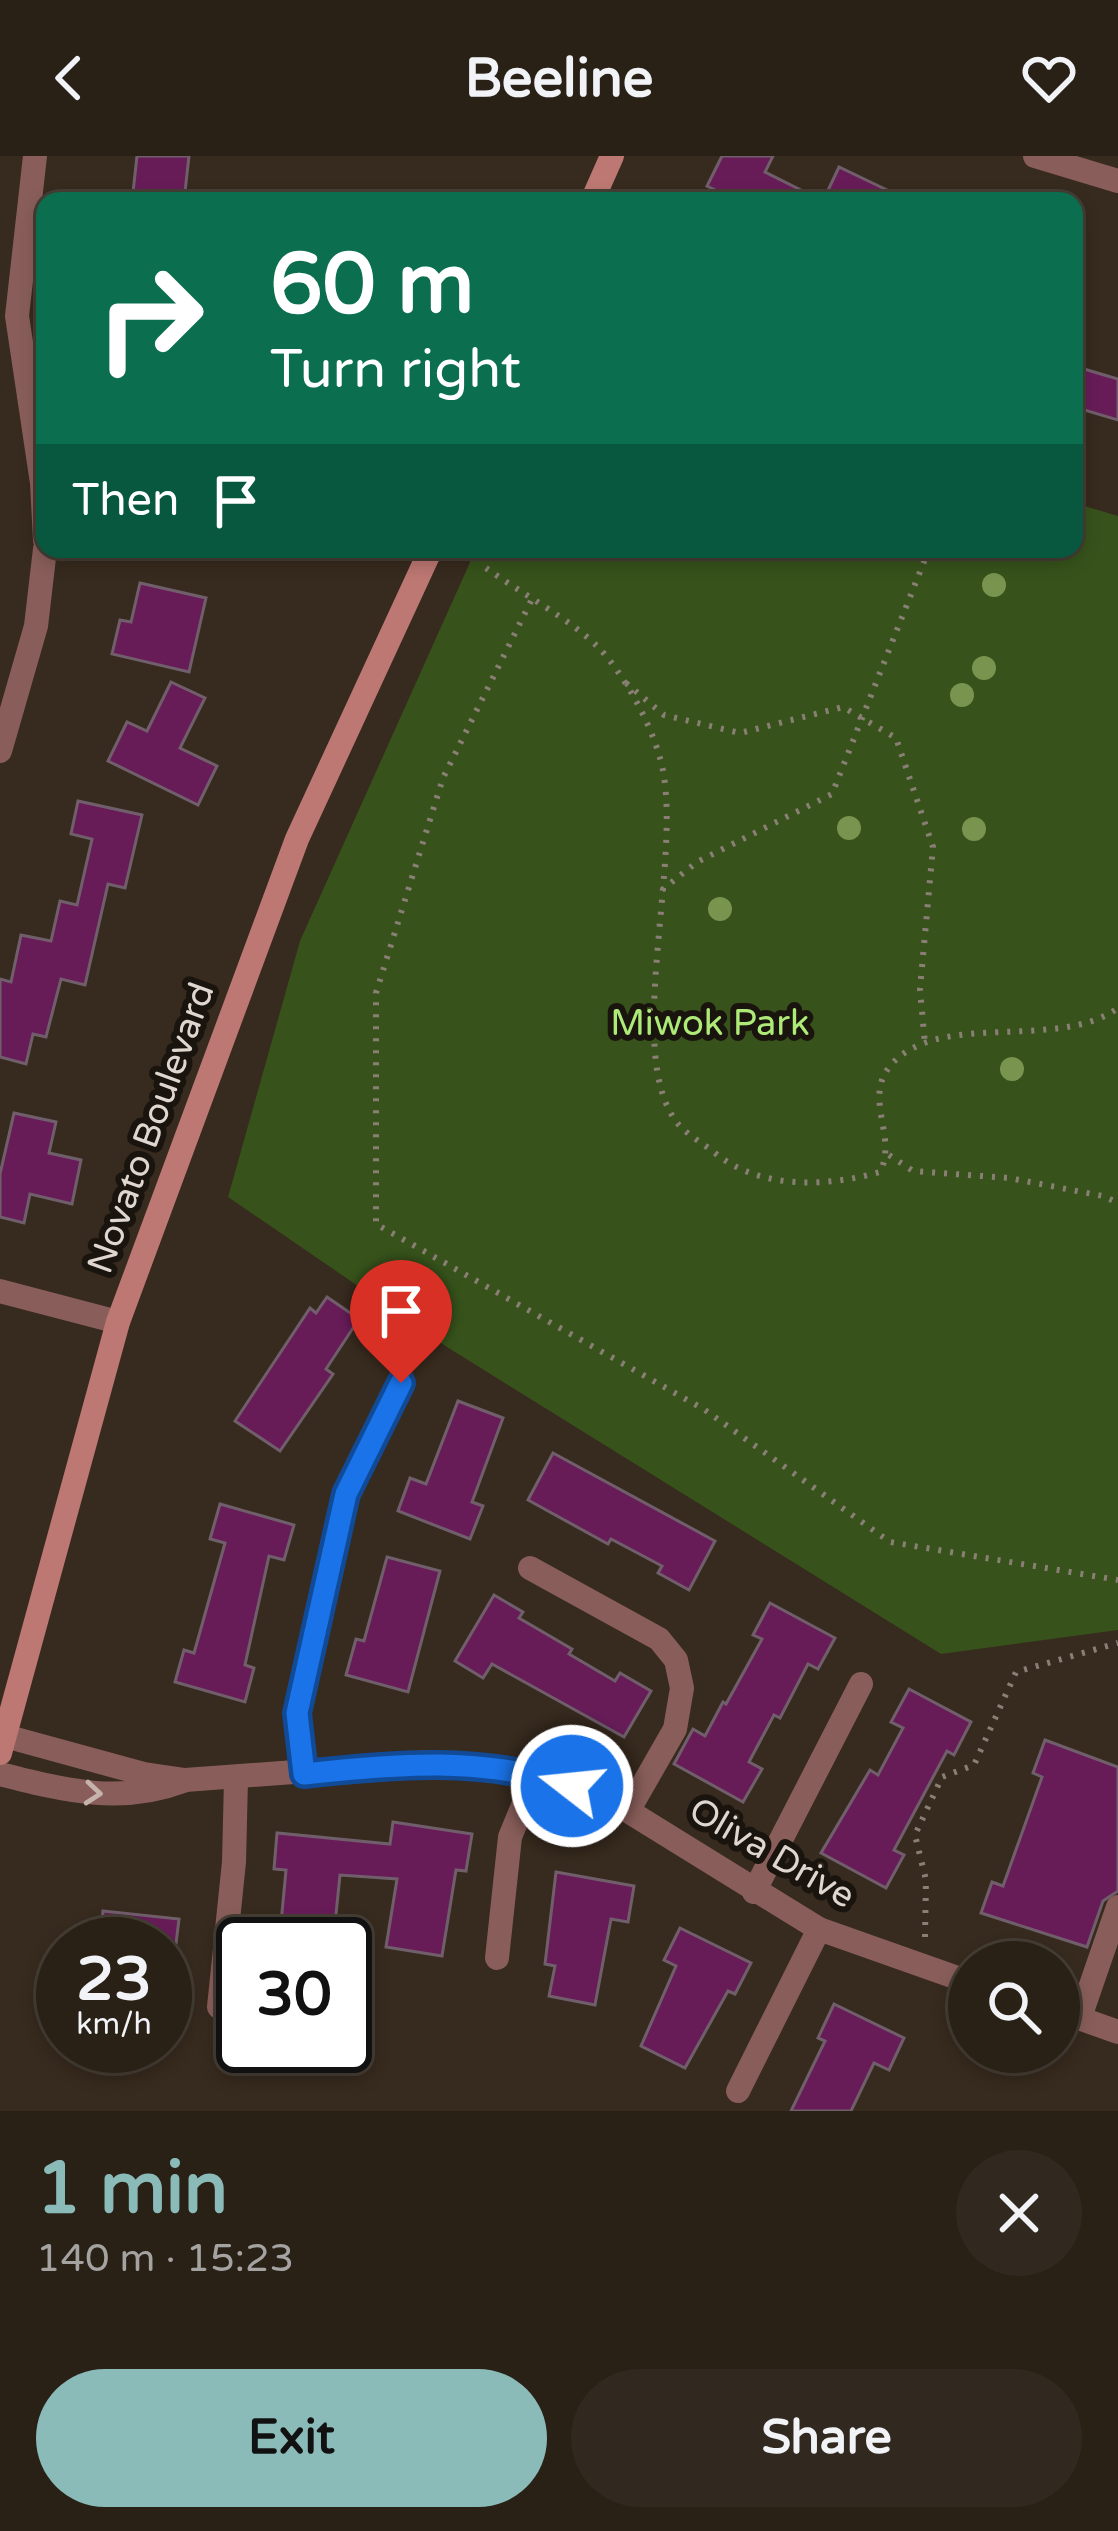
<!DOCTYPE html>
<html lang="en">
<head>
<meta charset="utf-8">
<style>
	body { margin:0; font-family:"Varela Round",sans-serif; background:#31281f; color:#f1f3f6; height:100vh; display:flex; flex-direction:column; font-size:45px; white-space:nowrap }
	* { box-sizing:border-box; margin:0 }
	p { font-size:39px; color:#a5a3a1 }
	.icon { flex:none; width:66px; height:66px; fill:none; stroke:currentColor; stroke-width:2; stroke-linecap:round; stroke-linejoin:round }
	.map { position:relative; height:1955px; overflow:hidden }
	.panel { display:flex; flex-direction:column; background:#292016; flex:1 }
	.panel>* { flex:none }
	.banner { position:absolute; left:36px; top:36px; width:1047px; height:366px; border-radius:24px; box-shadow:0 6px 18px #0003,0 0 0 3px #453e35; background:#0b6e4f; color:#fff; overflow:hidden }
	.buttons { position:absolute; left:948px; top:1785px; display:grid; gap:24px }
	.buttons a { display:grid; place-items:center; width:132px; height:132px; border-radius:50%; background:#292016; box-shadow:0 6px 18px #0003,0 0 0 3px #453e35; font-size:60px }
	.speed { position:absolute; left:36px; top:1761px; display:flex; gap:24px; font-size:60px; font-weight:700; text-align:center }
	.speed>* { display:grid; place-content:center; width:156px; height:156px; border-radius:50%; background:#292016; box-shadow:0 6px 18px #0003,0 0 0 3px #453e35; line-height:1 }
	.speed small { font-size:30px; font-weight:400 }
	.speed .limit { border:6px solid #111; border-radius:18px; background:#fff; color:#111 }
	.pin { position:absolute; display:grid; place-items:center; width:102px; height:102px; color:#fff; margin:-123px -51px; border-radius:50% 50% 50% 0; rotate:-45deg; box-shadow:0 0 12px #0007 }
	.pin .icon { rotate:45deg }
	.me { position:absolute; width:132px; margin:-66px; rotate:286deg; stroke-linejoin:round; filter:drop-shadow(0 0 9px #0008) }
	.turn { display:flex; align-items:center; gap:42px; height:252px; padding:0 36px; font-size:54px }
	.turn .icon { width:156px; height:156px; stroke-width:2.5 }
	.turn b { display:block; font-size:84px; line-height:102px }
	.then { display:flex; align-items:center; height:114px; padding:0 36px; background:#0003; gap:24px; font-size:45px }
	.round { display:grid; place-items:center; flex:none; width:126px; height:126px; border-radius:63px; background:#31281f }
	.head { display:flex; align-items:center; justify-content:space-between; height:204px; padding:0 36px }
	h1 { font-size:72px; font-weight:700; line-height:90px; color:#8bbbb9 }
	.cta { display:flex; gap:24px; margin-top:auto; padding:24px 36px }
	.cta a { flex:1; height:138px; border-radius:72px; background:#8bbbb9; color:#111; font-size:48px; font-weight:700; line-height:138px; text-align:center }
	.cta a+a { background:#31281f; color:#f1f3f6 }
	header { display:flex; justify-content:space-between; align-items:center; height:156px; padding:0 36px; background:#292016; font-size:54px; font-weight:700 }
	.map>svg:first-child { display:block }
</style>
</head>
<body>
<header><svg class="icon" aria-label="back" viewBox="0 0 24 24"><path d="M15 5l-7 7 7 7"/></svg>Beeline<svg class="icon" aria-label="heart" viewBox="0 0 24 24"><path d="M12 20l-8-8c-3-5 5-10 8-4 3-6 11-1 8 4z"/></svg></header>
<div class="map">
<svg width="1118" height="1955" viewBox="0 0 1118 1955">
	<rect width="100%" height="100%" fill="#372a1e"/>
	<polygon fill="#37531b" points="1074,347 1118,360 1118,1474 941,1498 447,1191 228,1041 300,785 476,393 1074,393"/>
	<g fill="#671c58" stroke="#705f6b" stroke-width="3">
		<polygon points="137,0 189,0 184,45 132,45"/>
		<polygon points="722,0 773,0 765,16 823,45 839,11 910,45 738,45 707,30"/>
		<polygon points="1074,210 1118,223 1118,264 1074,251"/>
		<polygon points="140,427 206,442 189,516 112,498 120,464 131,466"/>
		<polygon points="171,526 205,542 180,592 217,610 198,649 108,605 127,566 147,575"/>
		<polygon points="78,645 142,659 125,732 108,728 85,829 61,823 46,881 33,878 26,908 0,901 0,823 11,826 21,779 51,785 60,745 77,749 92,683 71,678"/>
		<polygon points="14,957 56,966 49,997 81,1004 72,1048 30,1038 24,1067 0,1061 0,1018"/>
		<polygon points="327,1141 359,1163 326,1213 333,1218 280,1295 235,1265 310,1152 316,1157"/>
		<polygon points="458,1245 503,1262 472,1346 483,1350 470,1383 398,1355 410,1322 426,1328"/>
		<polygon points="553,1297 715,1385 689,1434 658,1417 662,1410 611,1383 608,1388 528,1344"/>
		<polygon points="220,1348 294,1369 284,1404 269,1400 245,1509 254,1512 245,1546 175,1526 184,1494 194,1497 225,1387 210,1383"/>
		<polygon points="387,1401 440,1415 408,1536 346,1519 356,1483 364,1485"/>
		<polygon points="494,1439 523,1456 519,1462 572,1493 569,1498 615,1525 620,1517 651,1535 624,1581 492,1508 483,1522 455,1505"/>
		<polygon points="770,1447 835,1482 818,1513 808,1508 780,1562 774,1559 749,1606 762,1613 743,1646 674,1608 693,1573 705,1580 723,1546 726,1548 762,1483 753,1479"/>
		<polygon points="909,1533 971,1566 954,1599 947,1595 894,1694 904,1699 886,1732 821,1697 870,1614 878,1619 903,1572 891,1566"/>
		<polygon points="1045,1584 1118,1611 1118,1735 1103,1745 1087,1791 981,1757 992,1726 1003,1730 1042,1621 1033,1617"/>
		<polygon points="393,1666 472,1678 466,1715 456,1714 442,1800 386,1791 397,1723 340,1719 333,1788 279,1788 286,1714 274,1713 277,1677 390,1688"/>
		<polygon points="556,1716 634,1730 628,1766 611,1763 595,1849 549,1840 555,1810 545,1808"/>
		<polygon points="103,1755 179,1763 176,1788 100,1788"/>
		<polygon points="680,1772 751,1807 735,1838 728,1835 685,1912 641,1890 676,1810 664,1804"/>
		<polygon points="834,1848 904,1882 889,1914 874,1907 851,1955 791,1955 825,1885 818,1882"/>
	</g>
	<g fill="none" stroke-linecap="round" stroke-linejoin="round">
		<g stroke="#897f75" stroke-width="6" stroke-dasharray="3 9" stroke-linecap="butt">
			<path d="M486,412C519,436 570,463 598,491C624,518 650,566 660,602C687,694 620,900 679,969C689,980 704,988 715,997C761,1034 826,1031 880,1016C898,981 863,943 890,910C938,853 1057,896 1118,852"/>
			<polyline points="531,445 443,622 376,837 376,1068 705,1254 890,1386 1118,1424"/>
			<polyline points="626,527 664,559 740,577 843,551 896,582 933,691 920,833 925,888"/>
			<polyline points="662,734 697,706 832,638 929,393"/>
			<polyline points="889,999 913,1015 1009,1022 1103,1040 1118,1047"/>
			<polyline points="925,1781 926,1724 915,1679 942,1621 974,1609 1016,1516 1118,1487"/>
		</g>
		<g stroke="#895e5a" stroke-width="24">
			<polyline points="35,0 17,160 42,327 45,384"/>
			<polyline points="1035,0 1118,25"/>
			<polyline points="0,595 36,470 45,393"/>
			<polyline points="0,1135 118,1166"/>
			<polyline points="530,1412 659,1483 676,1504 682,1532 675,1573 628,1655"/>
			<polyline points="5,1580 144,1618 185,1624 429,1606 536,1618 628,1655 819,1773 969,1826"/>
			<path d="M0,1618C63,1634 120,1649 183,1625"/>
			<polyline points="304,1618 297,1557 346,1338 401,1227"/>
			<polyline points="754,1736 861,1528"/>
			<polyline points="497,1802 510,1681 536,1618"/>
			<polyline points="219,1851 234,1706 236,1623"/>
			<polyline points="1059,1855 1118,1876"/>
			<polyline points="1080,1861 1118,1751"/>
			<polyline points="738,1935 819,1773"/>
		</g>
		<g stroke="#bd7873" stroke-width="24">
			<polyline points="592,45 612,0"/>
			<polyline points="0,1597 118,1166 297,683 431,393"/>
		</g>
	</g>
	<g fill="#78944f">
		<circle cx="994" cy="429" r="12"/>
		<circle cx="984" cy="512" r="12"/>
		<circle cx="962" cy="539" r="12"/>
		<circle cx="849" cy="672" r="12"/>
		<circle cx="974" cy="673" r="12"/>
		<circle cx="720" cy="753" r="12"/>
		<circle cx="1012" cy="913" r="12"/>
	</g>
	<defs><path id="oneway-chevron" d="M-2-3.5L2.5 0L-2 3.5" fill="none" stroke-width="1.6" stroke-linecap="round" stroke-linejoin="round" transform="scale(3)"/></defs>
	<use stroke="#c5b3ac" href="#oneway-chevron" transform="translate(93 1637) rotate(5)"/>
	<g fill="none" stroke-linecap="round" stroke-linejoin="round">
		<defs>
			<path id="route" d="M401,1227L346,1338L297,1557L304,1618C395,1608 482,1600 572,1630"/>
		</defs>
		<use href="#route" stroke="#114b97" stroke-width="30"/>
		<use href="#route" stroke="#1a73e8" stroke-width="21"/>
	</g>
	<g text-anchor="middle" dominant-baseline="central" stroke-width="12" stroke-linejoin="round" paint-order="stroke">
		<g font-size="36" fill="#aeea77" stroke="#1a140f">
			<text x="710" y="867">Miwok Park</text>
		</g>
		<g font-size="36" fill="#dfd7cf" stroke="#1a140f">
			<text transform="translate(151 972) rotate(-70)">Novato Boulevard</text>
			<text transform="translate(772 1697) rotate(30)">Oliva Drive</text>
		</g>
	</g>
</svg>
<div class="buttons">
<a><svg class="icon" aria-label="search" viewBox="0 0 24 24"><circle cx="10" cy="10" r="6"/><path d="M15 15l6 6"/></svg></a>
</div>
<div class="speed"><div>23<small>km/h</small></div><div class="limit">30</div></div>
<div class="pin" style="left:401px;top:1227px;background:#d93025"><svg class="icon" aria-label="arrive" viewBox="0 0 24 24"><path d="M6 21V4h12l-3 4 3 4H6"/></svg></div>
<svg class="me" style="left:572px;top:1630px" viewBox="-20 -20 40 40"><circle r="17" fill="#1a73e8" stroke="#fff" stroke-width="3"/><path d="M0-11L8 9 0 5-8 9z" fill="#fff"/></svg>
<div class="banner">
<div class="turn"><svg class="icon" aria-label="right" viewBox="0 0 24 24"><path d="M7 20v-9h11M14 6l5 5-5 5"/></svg><div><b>60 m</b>Turn right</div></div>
<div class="then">Then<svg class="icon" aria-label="arrive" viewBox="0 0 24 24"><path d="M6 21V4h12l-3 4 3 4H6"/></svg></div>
</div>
</div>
<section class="panel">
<div class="head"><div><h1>1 min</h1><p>140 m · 15:23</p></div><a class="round"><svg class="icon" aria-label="close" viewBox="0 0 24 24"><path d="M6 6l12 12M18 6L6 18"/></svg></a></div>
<div class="cta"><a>Exit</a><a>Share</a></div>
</section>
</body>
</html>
